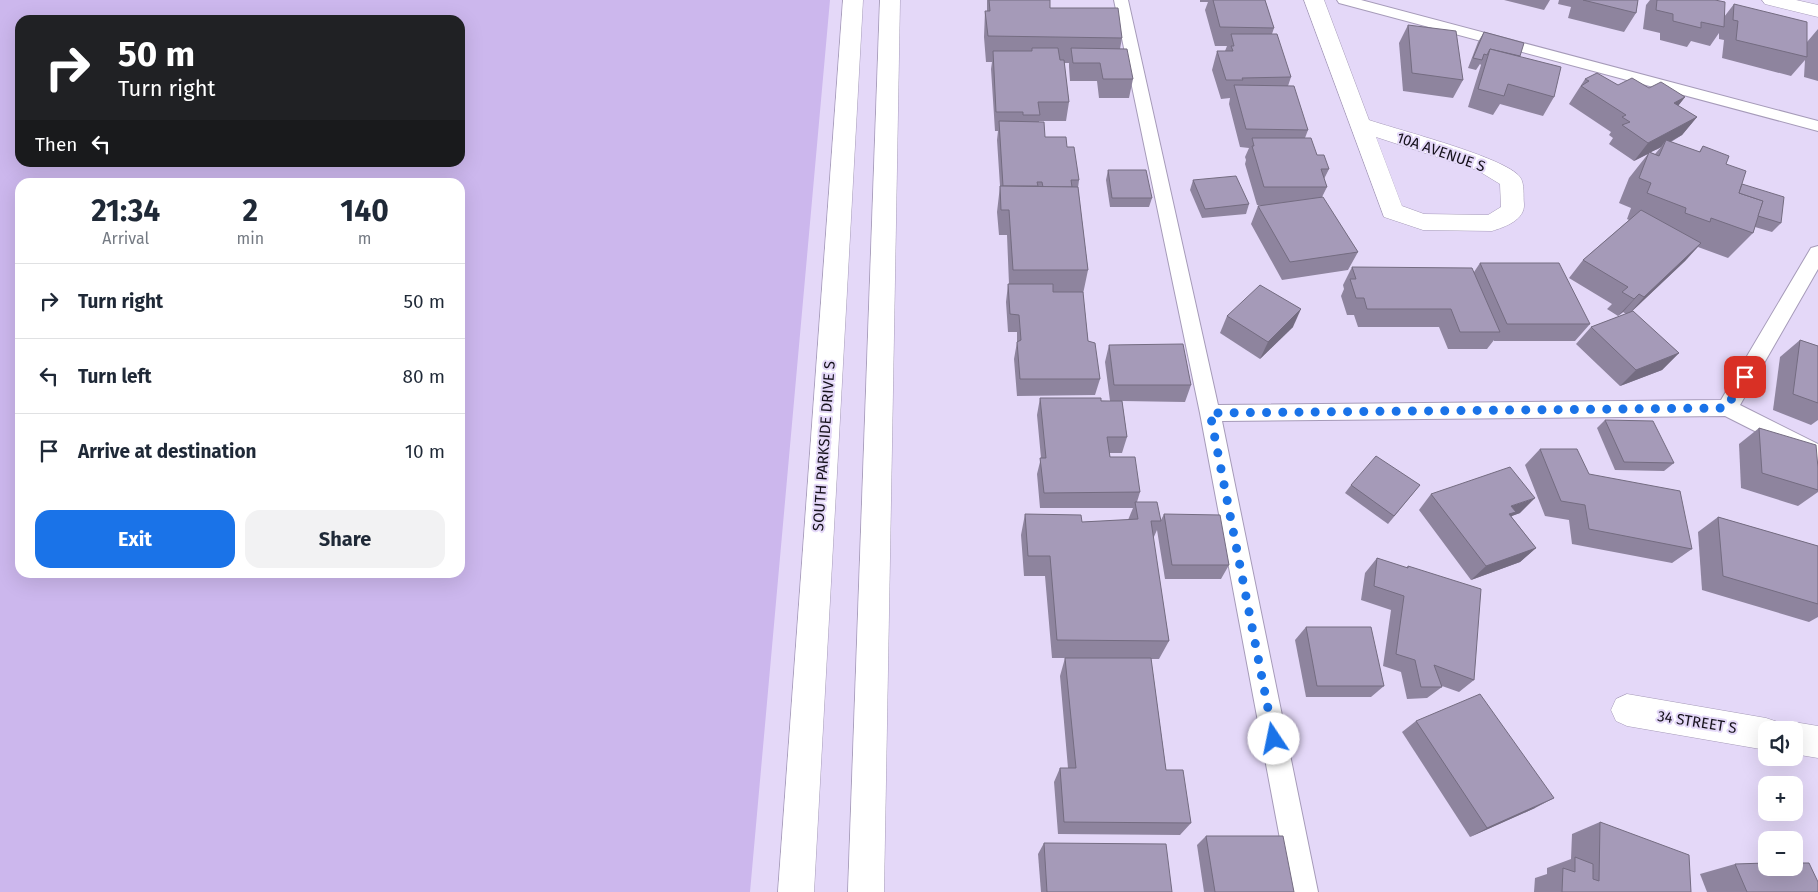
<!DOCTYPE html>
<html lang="en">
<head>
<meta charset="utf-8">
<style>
	body { margin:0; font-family:"Fira Sans",sans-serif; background:#f2f2f3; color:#1f2937; height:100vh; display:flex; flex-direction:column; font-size:19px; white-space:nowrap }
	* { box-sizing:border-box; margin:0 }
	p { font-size:16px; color:#747a83 }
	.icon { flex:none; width:28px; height:28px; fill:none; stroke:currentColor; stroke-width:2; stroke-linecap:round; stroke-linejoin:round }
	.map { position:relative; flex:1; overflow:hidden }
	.details { position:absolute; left:15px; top:178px; width:450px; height:400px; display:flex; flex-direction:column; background:#fff; border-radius:15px; box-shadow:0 5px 20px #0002 }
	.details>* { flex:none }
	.top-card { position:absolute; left:15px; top:15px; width:450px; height:152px; border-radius:15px; box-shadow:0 5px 20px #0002; background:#202124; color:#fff; overflow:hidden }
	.controls { position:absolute; left:1758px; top:721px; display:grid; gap:10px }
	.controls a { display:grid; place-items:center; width:45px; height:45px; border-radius:10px; background:#fff; box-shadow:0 5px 20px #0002; font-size:25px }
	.pin { position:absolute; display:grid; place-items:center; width:42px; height:42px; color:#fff; margin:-21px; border-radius:10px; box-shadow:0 2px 8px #0006 }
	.me { position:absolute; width:55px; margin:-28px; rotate:349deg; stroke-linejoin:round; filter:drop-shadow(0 0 4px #0008) }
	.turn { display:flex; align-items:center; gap:18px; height:105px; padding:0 20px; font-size:22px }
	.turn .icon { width:65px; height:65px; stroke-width:2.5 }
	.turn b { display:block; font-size:35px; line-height:42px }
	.then { display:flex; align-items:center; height:48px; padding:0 20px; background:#0003; gap:10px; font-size:19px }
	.eta { display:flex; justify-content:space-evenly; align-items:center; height:85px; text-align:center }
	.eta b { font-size:30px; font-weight:700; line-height:35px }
	.button { display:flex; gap:10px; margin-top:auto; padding:10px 20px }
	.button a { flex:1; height:58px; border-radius:15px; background:#1a73e8; color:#fff; font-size:20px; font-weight:700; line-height:58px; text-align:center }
	.button a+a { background:#f2f2f3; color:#1f2937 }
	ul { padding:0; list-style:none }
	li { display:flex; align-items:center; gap:15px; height:75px; padding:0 20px; border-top:1px solid #e0e1e3 }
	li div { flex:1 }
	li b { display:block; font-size:19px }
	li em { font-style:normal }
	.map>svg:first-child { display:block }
</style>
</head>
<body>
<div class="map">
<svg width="1818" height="892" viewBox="0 0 1818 892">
	<rect width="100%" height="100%" fill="#e4d8f8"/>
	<path fill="#ccb7ed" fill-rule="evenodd" d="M0,0H830L750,892H0ZM20,20H460V162H20ZM20,182H460V572H20Z"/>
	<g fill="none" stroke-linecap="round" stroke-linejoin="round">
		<defs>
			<g id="service">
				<polygon points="1114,0 1128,0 1218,405 1721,400 1811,248 1818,246 1818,269 1740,405 1818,444 1818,463 1725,416 1222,421 1318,892 1290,892 1200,413"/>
				<polygon points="1337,0 1361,0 1818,121 1818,131 1339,3"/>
			</g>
			<g id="minor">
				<path d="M1304,0H1324L1369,120C1398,130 1505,157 1520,177C1525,184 1523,196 1524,204C1525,220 1505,227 1492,231L1423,230L1384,217ZM1376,137L1477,170L1500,184L1501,207L1488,215L1424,214L1402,206Z"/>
				<polygon points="1762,0 1796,0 1818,5 1818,17 1765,4"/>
				<polygon points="1627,694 1766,718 1778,722 1781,730 1766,730 1766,750 1627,726 1616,721 1611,710 1616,699"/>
				<polygon points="1794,722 1818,726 1818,758 1794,754 1794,730 1781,730 1782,726"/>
			</g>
			<g id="secondary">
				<polygon points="843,0 863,0 814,892 778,892"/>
				<polygon points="880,0 900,0 884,892 848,892"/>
			</g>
		</defs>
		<use href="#service" stroke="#a69bb9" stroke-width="2"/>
		<use href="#minor" stroke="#a69bb9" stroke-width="1"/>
		<use href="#secondary" stroke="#a69bb9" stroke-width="1"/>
		<use href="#service" fill="#fff" fill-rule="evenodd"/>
		<use href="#minor" fill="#fff" fill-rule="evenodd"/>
		<use href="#secondary" fill="#fff" fill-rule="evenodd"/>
	</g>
	<g fill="#8e849e" fill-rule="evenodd">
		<polygon points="987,0 1050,0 1050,8 1122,38 1120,49 1133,79 1129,98 1099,98 1097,81 1070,81 1069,67 1069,63 1064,63 1069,102 1066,121 1039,121 1039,122 1045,137 1067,147 1079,180 1078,188 1088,270 1083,294 1088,341 1100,379 1095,395 1017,396 1014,359 1017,342 1017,332 1008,332 1006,302 1008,284 1009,284 1007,235 999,235 997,212 1000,186 997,140 998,131 995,131 991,69 992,62 986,62 984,37 985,11 987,11"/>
		<polygon points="1200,0 1265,0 1274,28 1272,34 1291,77 1288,86 1308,130 1305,138 1317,155 1329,169 1324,179 1327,187 1322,197 1358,252 1348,270 1282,280 1251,224 1258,206 1264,205 1257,205 1245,164 1246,160 1245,157 1249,148 1240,147 1229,104 1230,98 1221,99 1212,70 1217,51 1225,51 1227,46 1215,46 1205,10 1208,2 1200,2"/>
		<polygon points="1504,0 1550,0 1544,10"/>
		<polygon points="1559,0 1638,0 1636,13 1624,32 1568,18 1571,7 1558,4"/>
		<polygon points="1650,0 1715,0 1724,17 1734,4 1807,42 1818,29 1818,81 1804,77 1805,60 1791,76 1722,58 1724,40 1719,39 1719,33 1710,46 1691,41 1687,47 1660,40 1660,33 1643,29 1646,5"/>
		<polygon points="1408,25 1463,80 1453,98 1403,91 1399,43"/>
		<polygon points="1484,32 1520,56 1554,97 1543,116 1500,104 1493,115 1468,107 1481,65 1480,64 1476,70 1468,68 1478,42"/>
		<path d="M1585,79L1618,85L1649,88L1685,97L1678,106L1697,117L1682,135L1671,142L1699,152L1703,146L1726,164L1742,184L1781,223L1772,232L1755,227L1753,233L1728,258L1698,247L1685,261L1631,312L1679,353L1662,370L1620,386L1576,344L1591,327L1626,314L1623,312L1618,316L1607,309L1612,304L1569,278L1583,260L1629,220L1627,219L1631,208L1619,203L1629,178L1648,154L1634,161L1609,144L1613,138L1609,135L1611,132L1569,104ZM1661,147L1655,154L1650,152L1658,149Z"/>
		<polygon points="1108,170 1152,198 1149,207 1110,207 1106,180"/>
		<polygon points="1193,180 1249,204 1246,214 1202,218 1190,190"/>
		<polygon points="1480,263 1590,324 1575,341 1494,341 1494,340 1487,349 1448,349 1439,327 1358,327 1354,315 1347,315 1341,296 1344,289 1343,285 1352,267 1474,272"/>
		<polygon points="1227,316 1293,327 1260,359 1220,333"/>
		<polygon points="1800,340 1818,346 1818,420 1811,425 1773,410 1780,357"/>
		<polygon points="1109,345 1191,385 1185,402 1122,401 1127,437 1122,453 1109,453 1110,457 1140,492 1137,502 1161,520 1164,514 1229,565 1221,579 1165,579 1157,530 1153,539 1169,641 1159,659 1151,659 1166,770 1191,823 1180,835 1058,834 1054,782 1060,768 1068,768 1060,676 1065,658 1128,658 1052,658 1045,576 1024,576 1021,535 1025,514 1082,522 1128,520 1133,508 1040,508 1037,474 1041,458 1037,415 1040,398 1110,401 1105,362"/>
		<polygon points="1605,420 1674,463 1664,471 1615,470 1597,428"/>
		<polygon points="1759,428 1818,490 1818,492 1798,506 1741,488 1739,444"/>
		<polygon points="1540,449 1589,474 1692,549 1672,563 1572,544 1569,520 1545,516 1525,465"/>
		<polygon points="1351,485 1420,485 1388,524 1345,493"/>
		<polygon points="1431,494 1520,513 1511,516 1536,548 1520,562 1471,580 1419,510"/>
		<polygon points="1718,517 1818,546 1818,617 1809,622 1702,590 1698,532"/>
		<polygon points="1377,558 1406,568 1408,566 1474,680 1459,692 1442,686 1442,687 1427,698 1407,699 1401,672 1383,666 1391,610 1361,600 1365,573"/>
		<polygon points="1306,627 1384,686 1371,697 1306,697 1295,640"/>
		<polygon points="1416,721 1535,808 1470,837 1402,732"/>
		<polygon points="1600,822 1691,892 1534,892 1535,878 1547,874 1547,868 1571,859 1572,834"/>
		<polygon points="1206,836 1294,892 1204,892 1197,845"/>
		<polygon points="1044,843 1172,892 1041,892 1038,854"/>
		<polygon points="1735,864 1818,892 1707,892 1700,874"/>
	</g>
	<g fill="#746c81">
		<polygon points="1685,97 1671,115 1674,103"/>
		<polygon points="1697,117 1682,135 1664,145 1666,140 1661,147 1634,161 1648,143"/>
		<polygon points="1701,243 1685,261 1628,315 1644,297"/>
		<polygon points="1639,294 1623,312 1618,316 1634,299"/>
		<polygon points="1301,309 1293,327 1260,359 1268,342"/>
		<polygon points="1679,353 1662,370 1620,386 1636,370"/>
		<polygon points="1535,498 1520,513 1512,516 1501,527 1511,506"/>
		<polygon points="1536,548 1520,562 1471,580 1486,566"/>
		<polygon points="1554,798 1535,808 1470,837 1487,828"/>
	</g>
	<g fill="#a59ab8" stroke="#746c81">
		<polygon points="989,0 1050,0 1050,8 1118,8 1122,38 988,36 985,11 990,11"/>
		<polygon points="1213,0 1265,0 1274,28 1220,27"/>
		<polygon points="1583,0 1638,0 1636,13"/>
		<polygon points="1657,0 1715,0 1725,2 1724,27 1701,22 1701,28 1673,21 1673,14 1656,10"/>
		<polygon points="1734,4 1807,22 1807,57 1736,40 1738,21 1733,20"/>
		<polygon points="1408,25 1456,31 1463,80 1412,73"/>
		<polygon points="1484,32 1524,43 1520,56 1490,49 1487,55 1484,54 1482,60 1473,58"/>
		<polygon points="1231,34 1277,34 1291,77 1242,78 1243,80 1226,80 1217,51 1233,51 1231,46 1234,46"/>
		<polygon points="1032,48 1058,48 1060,60 1064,60 1069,102 1038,102 1040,115 1023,115 1023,112 996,112 993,51 1032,51"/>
		<polygon points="1071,48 1127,49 1133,79 1103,79 1100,63 1073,63"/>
		<polygon points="1490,49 1561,67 1554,97 1508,84 1504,96 1478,89"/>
		<polygon points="1597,73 1618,85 1632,78 1649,88 1661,82 1685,97 1674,103 1697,117 1648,143 1622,125 1630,122 1622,117 1626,115 1581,86 1589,81 1585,79"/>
		<polygon points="1234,85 1294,86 1308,130 1246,129"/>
		<polygon points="999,121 1044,122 1045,137 1066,137 1067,147 1074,147 1079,180 1071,180 1072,187 1043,187 1042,182 1037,182 1038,186 1003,186"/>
		<polygon points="1252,138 1311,138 1317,155 1324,155 1329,169 1321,169 1327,187 1264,187 1252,146 1254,146"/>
		<polygon points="1666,140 1700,152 1703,146 1729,156 1726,164 1746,171 1739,193 1763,201 1753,233 1711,218 1710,222 1685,213 1686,208 1647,193 1651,183 1639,178 1649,152 1659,156"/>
		<polygon points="1108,170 1146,170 1152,198 1112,198"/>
		<polygon points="1236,176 1249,204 1205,209 1193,180"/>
		<polygon points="1742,184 1784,197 1781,223 1758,216 1763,201 1739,193"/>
		<polygon points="1000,186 1078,187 1088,270 1013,270 1009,210 1001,210"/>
		<polygon points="1323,197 1358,252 1290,262 1258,206"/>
		<polygon points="1641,210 1701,243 1644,297 1639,294 1634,299 1622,292 1628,287 1583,260"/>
		<polygon points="1480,263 1559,263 1590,324 1507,324"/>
		<polygon points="1352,267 1472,268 1500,332 1460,332 1451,309 1367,309 1364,298 1356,298 1350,279 1356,279"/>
		<polygon points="1008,284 1053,284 1053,292 1083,292 1088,341 1095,343 1100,379 1020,379 1017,342 1021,340 1019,315 1010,314"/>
		<polygon points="1260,285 1301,309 1268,342 1227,316"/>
		<polygon points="1633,311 1679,353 1636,370 1591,327"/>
		<polygon points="1800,340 1818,346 1818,403 1793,394"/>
		<polygon points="1183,344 1191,385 1114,385 1109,345"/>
		<polygon points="1040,398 1101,398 1101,401 1122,401 1127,437 1107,437 1110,457 1135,457 1140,492 1044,493 1040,458 1046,458"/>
		<polygon points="1605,420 1653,421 1674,463 1624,462"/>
		<polygon points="1759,428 1816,445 1818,468 1818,490 1762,473"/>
		<polygon points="1540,449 1577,449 1589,474 1680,491 1692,549 1589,529 1585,505 1561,501"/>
		<polygon points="1376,456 1420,485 1394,516 1351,485"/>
		<polygon points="1510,467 1535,498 1511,506 1516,512 1509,514 1536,548 1486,566 1431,494"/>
		<polygon points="1135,502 1157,502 1161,521 1151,521 1169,641 1057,640 1050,556 1028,556 1025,514 1081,515 1082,522 1138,519"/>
		<polygon points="1164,514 1220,515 1229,565 1172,565"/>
		<polygon points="1718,517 1818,546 1818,604 1723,576"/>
		<polygon points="1377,558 1408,568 1408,566 1481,589 1474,680 1434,665 1442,687 1421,687 1415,660 1396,654 1404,596 1374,586"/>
		<polygon points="1306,627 1371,627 1384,686 1317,686"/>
		<polygon points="1065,658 1151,658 1166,770 1183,770 1191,823 1064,822 1060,768 1076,768"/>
		<polygon points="1480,694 1554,798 1487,828 1416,721"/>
		<polygon points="1600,822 1689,855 1691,892 1562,892 1563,868 1575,872 1575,857 1593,864 1593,879 1599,881"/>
		<polygon points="1206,836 1283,836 1294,892 1215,892"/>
		<polygon points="1044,843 1166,844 1172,892 1047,892"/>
		<polygon points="1766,863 1766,868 1794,868 1794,863 1809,863 1818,882 1818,892 1747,892 1735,864"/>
	</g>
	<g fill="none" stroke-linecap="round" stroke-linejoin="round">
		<polyline stroke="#1a73e8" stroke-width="9" stroke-dasharray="0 16.2" points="1274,739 1210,413 1726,408 1745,377"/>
	</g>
	<g text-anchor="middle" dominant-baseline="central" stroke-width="4" stroke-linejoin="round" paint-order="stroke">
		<g font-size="15" fill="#15111b" stroke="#e4d8f8">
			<text transform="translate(1441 152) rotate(19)">10A AVENUE S</text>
			<text transform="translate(824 446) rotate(-86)">SOUTH PARKSIDE DRIVE S</text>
			<text transform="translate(1697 722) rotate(9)">34 STREET S</text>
		</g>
	</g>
</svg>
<div class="controls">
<a><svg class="icon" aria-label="sound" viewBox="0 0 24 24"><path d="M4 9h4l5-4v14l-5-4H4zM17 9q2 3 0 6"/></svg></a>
<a>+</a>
<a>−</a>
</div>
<div class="pin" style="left:1745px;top:377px;background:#d93025"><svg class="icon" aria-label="arrive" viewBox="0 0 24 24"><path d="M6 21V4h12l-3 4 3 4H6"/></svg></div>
<svg class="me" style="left:1274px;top:739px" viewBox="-20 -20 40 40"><circle r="19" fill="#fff"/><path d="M0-13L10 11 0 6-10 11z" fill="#1a73e8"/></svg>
<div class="top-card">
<div class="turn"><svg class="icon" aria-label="right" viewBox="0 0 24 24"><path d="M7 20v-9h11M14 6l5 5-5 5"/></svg><div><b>50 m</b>Turn right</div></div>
<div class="then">Then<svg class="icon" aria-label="left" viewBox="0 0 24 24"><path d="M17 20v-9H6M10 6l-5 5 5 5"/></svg></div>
</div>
<section class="details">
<div class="eta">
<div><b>21:34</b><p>Arrival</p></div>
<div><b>2</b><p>min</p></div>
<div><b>140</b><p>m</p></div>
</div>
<ul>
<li><svg class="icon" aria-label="right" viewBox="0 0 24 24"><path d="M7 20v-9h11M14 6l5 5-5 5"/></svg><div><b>Turn right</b></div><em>50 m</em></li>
<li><svg class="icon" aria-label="left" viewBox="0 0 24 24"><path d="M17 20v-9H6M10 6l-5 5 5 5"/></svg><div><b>Turn left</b></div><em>80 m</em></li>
<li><svg class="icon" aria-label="arrive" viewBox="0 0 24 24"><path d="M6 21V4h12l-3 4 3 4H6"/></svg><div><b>Arrive at destination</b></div><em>10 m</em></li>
</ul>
<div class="button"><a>Exit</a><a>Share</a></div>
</section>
</div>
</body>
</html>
